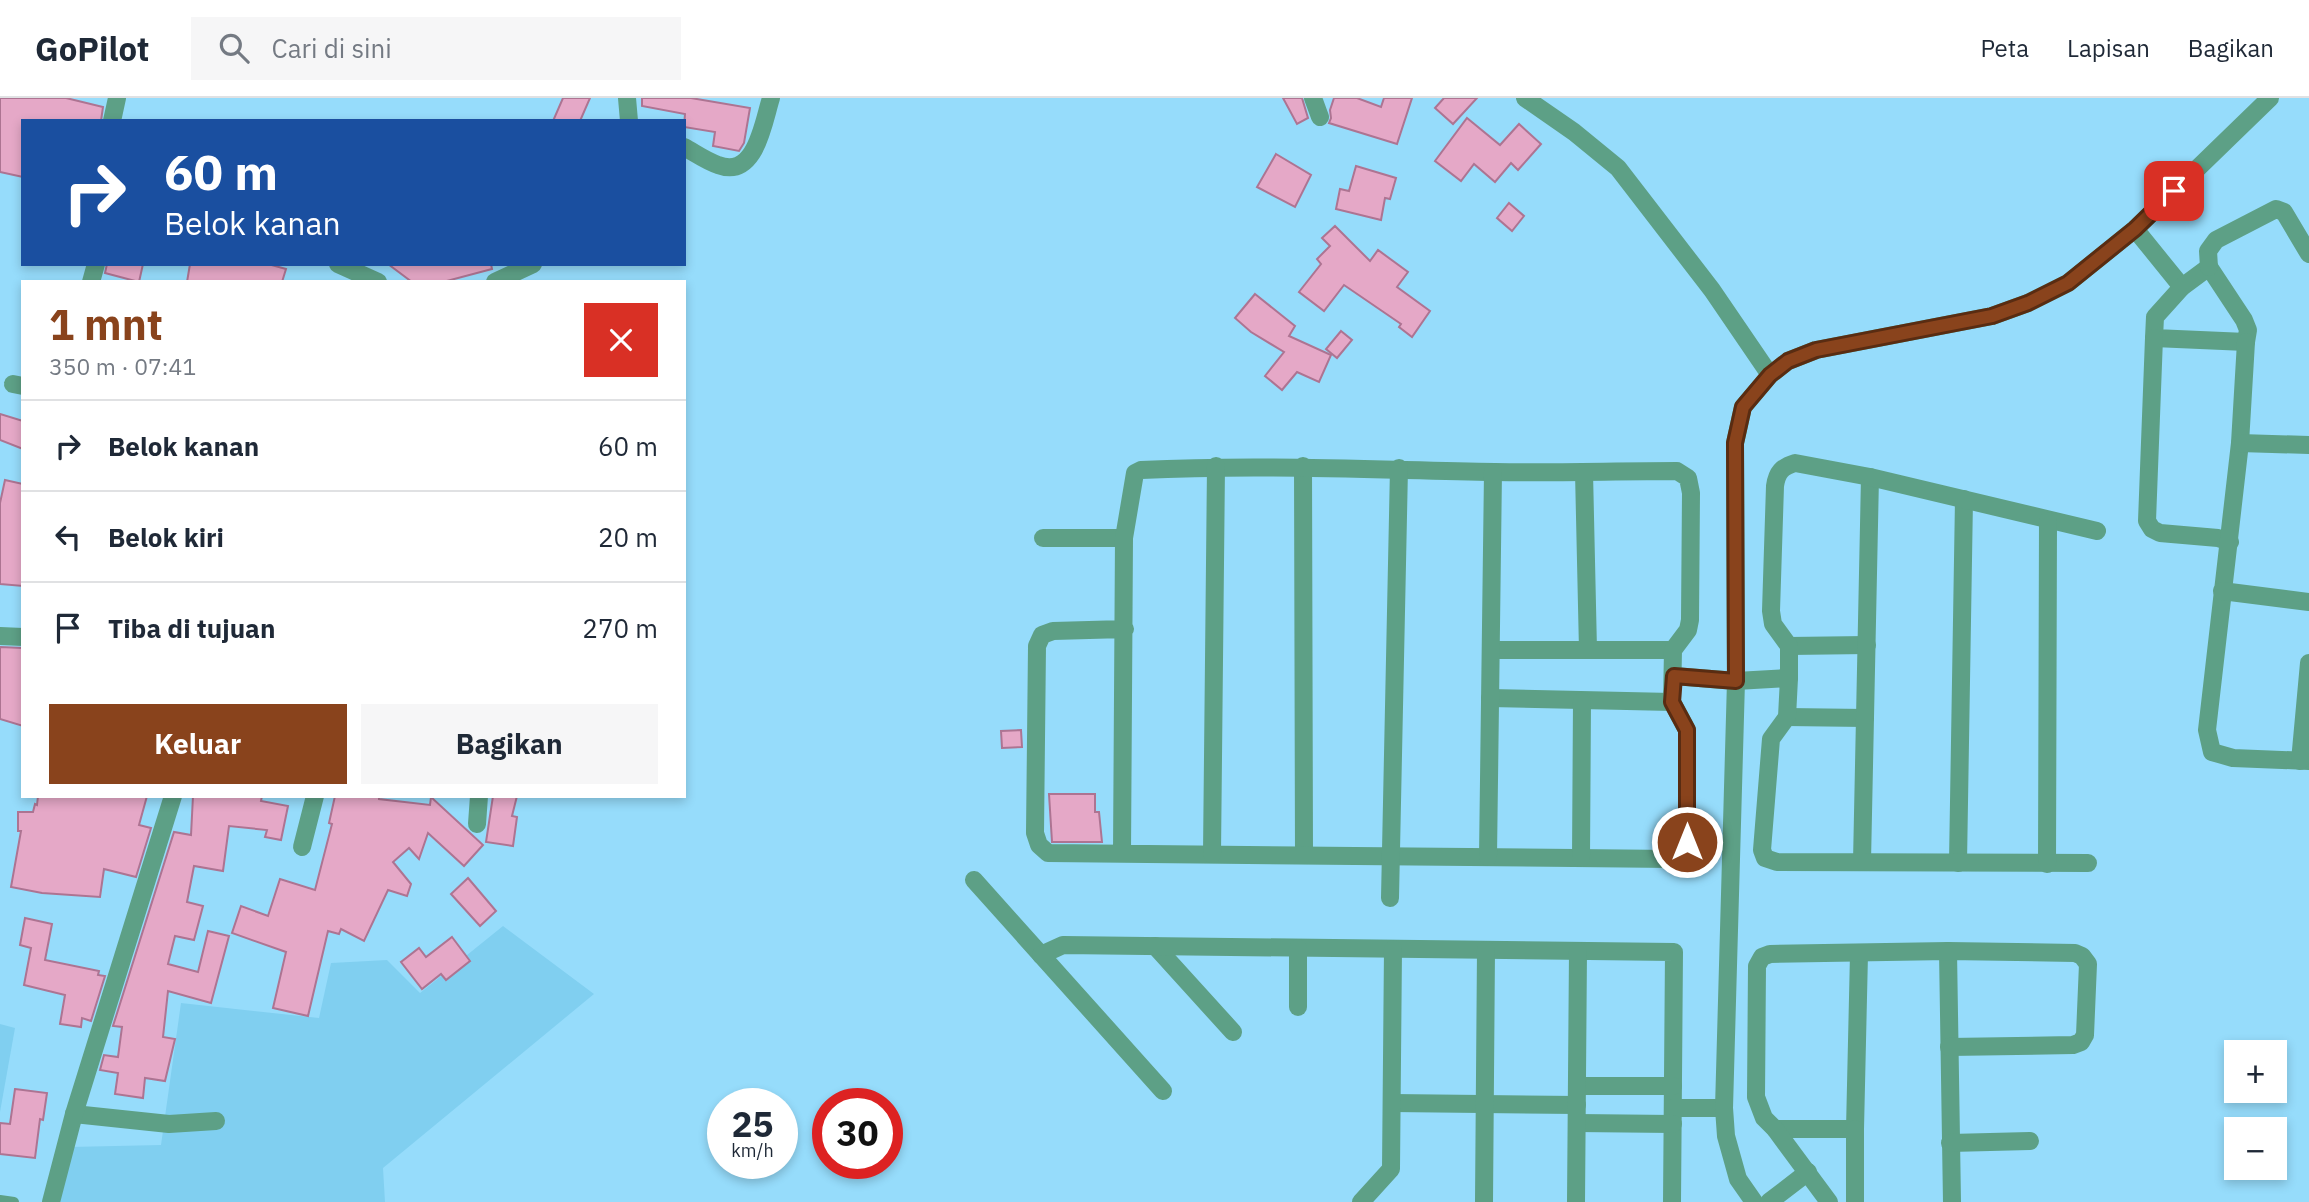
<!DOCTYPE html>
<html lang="id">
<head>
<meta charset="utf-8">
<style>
	body { margin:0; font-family:"IBM Plex Sans",sans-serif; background:#f6f6f7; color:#1f2937; height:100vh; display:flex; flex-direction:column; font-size:26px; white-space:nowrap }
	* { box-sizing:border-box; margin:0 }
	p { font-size:23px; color:#747a83 }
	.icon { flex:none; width:38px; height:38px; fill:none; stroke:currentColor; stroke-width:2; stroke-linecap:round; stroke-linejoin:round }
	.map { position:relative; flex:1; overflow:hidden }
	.sheet { position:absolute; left:21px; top:182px; width:665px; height:518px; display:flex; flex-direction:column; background:#fff; border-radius:0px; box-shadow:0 4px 10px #0003 }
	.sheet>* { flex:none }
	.hud { position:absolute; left:21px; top:21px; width:665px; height:147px; border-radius:0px; box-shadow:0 4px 10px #0003; background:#1a4fa0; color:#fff; overflow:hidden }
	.buttons { position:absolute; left:2224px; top:942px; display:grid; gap:14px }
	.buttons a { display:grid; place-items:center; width:63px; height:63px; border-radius:0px; background:#fff; box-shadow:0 4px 10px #0003; font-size:35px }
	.speed { position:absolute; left:707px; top:990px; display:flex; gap:14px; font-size:35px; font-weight:700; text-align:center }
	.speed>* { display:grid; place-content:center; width:91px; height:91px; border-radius:50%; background:#fff; box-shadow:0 4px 10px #0003; line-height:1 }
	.speed small { font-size:18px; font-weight:400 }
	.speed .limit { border:10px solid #d22; background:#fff; color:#111 }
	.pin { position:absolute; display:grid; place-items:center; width:60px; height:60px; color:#fff; margin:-30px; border-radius:14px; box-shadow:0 4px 10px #0006 }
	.me { position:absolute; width:77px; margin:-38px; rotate:0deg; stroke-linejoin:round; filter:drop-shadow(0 0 5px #0008) }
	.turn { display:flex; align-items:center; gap:24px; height:147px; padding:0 28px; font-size:32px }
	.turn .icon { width:91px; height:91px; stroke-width:2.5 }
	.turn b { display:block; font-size:49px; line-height:60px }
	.round { display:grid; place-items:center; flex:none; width:74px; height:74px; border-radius:0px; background:#f6f6f7 }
	.head { display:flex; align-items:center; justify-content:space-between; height:119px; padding:0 28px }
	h1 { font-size:42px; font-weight:700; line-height:52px; color:#89431c }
	.primary-button { display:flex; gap:14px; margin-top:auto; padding:14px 28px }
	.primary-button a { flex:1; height:80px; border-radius:0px; background:#89431c; color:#fff; font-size:28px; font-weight:700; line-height:80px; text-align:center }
	.primary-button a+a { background:#f6f6f7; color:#1f2937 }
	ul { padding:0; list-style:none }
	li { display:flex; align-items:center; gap:21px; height:91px; padding:0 28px; border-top:2px solid #e0e1e3 }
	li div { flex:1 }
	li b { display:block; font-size:26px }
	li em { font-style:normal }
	header { display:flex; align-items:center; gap:42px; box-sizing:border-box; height:98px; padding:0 35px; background:#fff; border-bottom:2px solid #e0e1e3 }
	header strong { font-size:33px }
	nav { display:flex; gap:38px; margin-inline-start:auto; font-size:24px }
	.search { width:490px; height:63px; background:#f6f6f7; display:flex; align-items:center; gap:18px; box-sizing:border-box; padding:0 24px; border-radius:0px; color:#747a83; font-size:26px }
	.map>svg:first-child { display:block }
</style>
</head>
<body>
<header>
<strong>GoPilot</strong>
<div class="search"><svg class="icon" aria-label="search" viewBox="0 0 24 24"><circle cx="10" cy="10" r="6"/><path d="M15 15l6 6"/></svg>Cari di sini</div>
<nav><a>Peta</a><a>Lapisan</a><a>Bagikan</a></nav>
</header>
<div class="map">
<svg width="2309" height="1104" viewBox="0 0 2309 1104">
	<rect width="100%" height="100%" fill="#96dcfb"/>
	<g fill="#80cff0">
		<polygon points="503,828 594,896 383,1070 385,1104 54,1104 69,1049 161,1047 181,905 319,920 331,865 387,862 420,895"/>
		<polygon points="0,926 15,930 0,1014"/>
	</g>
	<g fill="#e5a8c7" stroke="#ad7492" stroke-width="2">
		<polygon points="0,0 66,0 103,9 101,23 23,23 23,79 0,74"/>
		<polygon points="563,0 590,0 580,23 553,23"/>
		<polygon points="642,0 691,0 750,10 744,45 739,53 713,48 715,34 684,29 685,16 642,8"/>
		<polygon points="1283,0 1302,0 1308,20 1297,26"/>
		<polygon points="1334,0 1357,0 1381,9 1384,0 1412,0 1397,46 1329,25 1331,20 1330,12"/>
		<polygon points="1444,0 1477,0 1453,26 1435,10"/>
		<polygon points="1467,20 1500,47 1519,26 1541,46 1518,72 1511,65 1495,84 1474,66 1461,83 1435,63"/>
		<polygon points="1276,56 1311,77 1295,109 1257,89"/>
		<polygon points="1356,68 1396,80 1390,101 1385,100 1381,122 1336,111 1340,91 1349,93"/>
		<polygon points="1509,105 1524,118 1512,133 1497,120"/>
		<polygon points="1335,128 1370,163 1378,152 1408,174 1397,189 1430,213 1412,239 1399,229 1401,226 1344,187 1324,213 1299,194 1321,166 1317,161 1330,148 1322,140"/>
		<polygon points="107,166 143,166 139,184 105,175"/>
		<polygon points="190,166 268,166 286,171 282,184 187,184"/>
		<polygon points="388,166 491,166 492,171 443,184 412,184"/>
		<polygon points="1255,196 1295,228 1289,238 1331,257 1319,284 1297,274 1282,292 1265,278 1284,254 1251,234 1235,220"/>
		<polygon points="1341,233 1352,242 1337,260 1326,251"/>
		<polygon points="0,316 23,323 23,351 0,342"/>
		<polygon points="5,382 23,386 23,488 0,486 0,405"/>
		<polygon points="0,549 23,550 23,628 0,621"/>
		<polygon points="1021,632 1022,649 1002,650 1001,633"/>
		<polygon points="1049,696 1095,696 1095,714 1099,714 1102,744 1052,744"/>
		<polygon points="38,698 147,698 139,727 151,730 136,779 104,771 100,799 42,795 11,789 21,733 18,733 18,714 33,714 35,706 37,707"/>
		<polygon points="193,698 262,698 261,703 288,708 281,742 265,739 267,732 229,728 223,773 194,768 187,804 203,808 194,842 175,838 168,866 198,874 208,833 229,838 211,905 168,893 163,939 175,941 165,983 145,980 143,1000 115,996 118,975 100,972 104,957 118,959 122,929 113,928 174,734 191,737"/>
		<polygon points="335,698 379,698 379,701 430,707 431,699 483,747 464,768 428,735 419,761 409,750 393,764 411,786 407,798 388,792 364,843 341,831 339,836 328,833 308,918 273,910 286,854 232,835 241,808 268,818 280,781 315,792 332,726 329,725"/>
		<polygon points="493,698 517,698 512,718 517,719 513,748 486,744"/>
		<polygon points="468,780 496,813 480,828 451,796"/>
		<polygon points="25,820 52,826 45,862 99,873 98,877 105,878 91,923 82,920 81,929 60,926 65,897 24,887 31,850 20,847"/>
		<polygon points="452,839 470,863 446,882 441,876 422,891 401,864 419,850 426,859"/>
		<polygon points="15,991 47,995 43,1022 40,1021 35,1060 0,1056 0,1025 10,1026"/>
	</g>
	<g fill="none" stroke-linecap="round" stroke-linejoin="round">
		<polyline stroke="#5da086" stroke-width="10" points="0,1102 14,1104"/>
		<g stroke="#5da086" stroke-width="18">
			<polyline points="627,0 629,23"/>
			<polyline points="1313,0 1320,19"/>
			<polyline points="1525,0 1574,34 1618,70 1712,192 1770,277"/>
			<polyline points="112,23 117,0"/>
			<path d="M684,49C695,55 706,63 718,67C756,81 763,25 771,0"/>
			<polyline points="2135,131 2182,189"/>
			<polyline points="338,166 378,184"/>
			<polygon points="2209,169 2244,222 2248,232 2246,244 2154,240 2155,219 2182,189"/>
			<polyline points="2209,169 2208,153 2216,142 2276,111 2284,114 2309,156"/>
			<polyline points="91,184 96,166"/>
			<polyline points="495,184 533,166"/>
			<polyline points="2154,240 2147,423 2152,431 2160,435 2218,440 2230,444"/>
			<polyline points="2246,244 2240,345 2207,632 2212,654 2233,660 2309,663"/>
			<polyline points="13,286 23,288"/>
			<polyline points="2240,345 2309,347"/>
			<polyline points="1303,368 1304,757"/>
			<polyline points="1584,374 1588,552"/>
			<polyline points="1043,440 1124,440"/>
			<polyline points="2222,493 2309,504"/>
			<polyline points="0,538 23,539"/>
			<polyline points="1789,548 1867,547"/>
			<polyline points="1491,552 1673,552"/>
			<polyline points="1674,578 1736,583 1789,580"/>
			<polyline points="1490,600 1672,604"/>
			<polyline points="1787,619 1865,620"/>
			<polyline points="2300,663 2309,565"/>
			<polyline points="477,726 479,698"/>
			<polyline points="302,749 315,698"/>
			<path d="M1122,755L1124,440L1135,375L1141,372C1259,366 1376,372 1495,374C1555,375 1616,373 1677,373L1688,380L1691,395L1690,522L1688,532L1673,552L1672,604L1687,632V745L1683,755L1673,761L1048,755L1039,747L1035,735L1037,548L1042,537L1053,533L1125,531"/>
			<polyline points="1212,756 1216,368"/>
			<polyline points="1488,759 1493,374"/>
			<polyline points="1581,760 1582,603"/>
			<polyline points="1862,764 1870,379"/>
			<polyline points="1958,765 1964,401"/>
			<path d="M2088,765L1777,764L1765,760L1762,752L1771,641L1787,619L1789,580V548L1773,526L1771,513L1775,388C1777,374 1782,369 1795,365L1870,379L2097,433"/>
			<polyline points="2047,766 2048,423"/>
			<polyline points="974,782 1163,993"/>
			<polyline points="1390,800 1399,370"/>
			<polyline points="1155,848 1233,934"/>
			<polyline points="1948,853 1952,1104"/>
			<polyline points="1041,857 1063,847 1674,854 1672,1104"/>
			<polyline points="1298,909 1298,850"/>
			<polyline points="1577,988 1673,988"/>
			<polyline points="1392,1005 1577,1007"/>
			<polyline points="1673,1010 1724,1010"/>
			<polyline points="74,1016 169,1026 216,1023"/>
			<polyline points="1577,1025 1673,1026"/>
			<polyline points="1775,1031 1855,1031 1859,856"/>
			<polyline points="1950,1045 2030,1043"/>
			<polyline points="51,1104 74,1016 173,698"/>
			<polyline points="1361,1104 1391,1071 1393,851"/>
			<polyline points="1484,1104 1486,852"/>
			<polyline points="1576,1104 1578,853"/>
			<polyline points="1754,1104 1738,1081 1726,1038 1724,1010 1736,583 1735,345 1743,309 1770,277 1788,263 1816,252 1992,218 2028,205 2068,185 2135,131 2270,0"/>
			<polyline points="1769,1104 1808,1074"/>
			<polyline points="1829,1104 1775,1031 1764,1020 1756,999 1757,868 1762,859 1770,856 1948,853 2075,855 2082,858 2088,866 2085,937 2081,944 2073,947 1949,949"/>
			<polyline points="1855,1104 1855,1031"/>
		</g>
	</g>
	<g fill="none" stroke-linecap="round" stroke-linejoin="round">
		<defs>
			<polyline id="route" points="1687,744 1687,632 1672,604 1674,578 1736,583 1735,345 1743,309 1770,277 1788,263 1816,252 1992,218 2028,205 2068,185 2135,131 2174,93"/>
		</defs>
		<use href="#route" stroke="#592c12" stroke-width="18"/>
		<use href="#route" stroke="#89431c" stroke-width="12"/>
	</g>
</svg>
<div class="buttons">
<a>+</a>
<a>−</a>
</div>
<div class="speed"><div>25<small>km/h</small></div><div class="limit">30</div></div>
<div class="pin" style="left:2174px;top:93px;background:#d93025"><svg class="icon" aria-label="arrive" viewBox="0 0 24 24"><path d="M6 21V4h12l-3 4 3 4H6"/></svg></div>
<svg class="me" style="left:1687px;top:744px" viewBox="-20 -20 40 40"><circle r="17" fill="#89431c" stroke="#fff" stroke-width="3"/><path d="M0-11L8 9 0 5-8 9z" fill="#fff"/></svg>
<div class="hud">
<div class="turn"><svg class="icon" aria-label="right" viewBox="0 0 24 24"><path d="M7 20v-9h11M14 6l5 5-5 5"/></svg><div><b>60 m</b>Belok kanan</div></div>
</div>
<section class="sheet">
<div class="head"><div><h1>1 mnt</h1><p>350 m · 07:41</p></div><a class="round" style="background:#d93025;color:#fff"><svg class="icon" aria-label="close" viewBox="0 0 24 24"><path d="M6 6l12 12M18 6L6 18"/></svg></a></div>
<ul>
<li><svg class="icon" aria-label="right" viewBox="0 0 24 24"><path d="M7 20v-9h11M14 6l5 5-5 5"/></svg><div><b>Belok kanan</b></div><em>60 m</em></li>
<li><svg class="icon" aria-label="left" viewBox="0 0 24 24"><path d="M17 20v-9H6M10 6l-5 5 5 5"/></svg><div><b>Belok kiri</b></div><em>20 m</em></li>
<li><svg class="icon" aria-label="arrive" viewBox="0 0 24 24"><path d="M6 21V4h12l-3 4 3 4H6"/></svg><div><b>Tiba di tujuan</b></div><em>270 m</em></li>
</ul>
<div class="primary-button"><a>Keluar</a><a>Bagikan</a></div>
</section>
</div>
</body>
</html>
